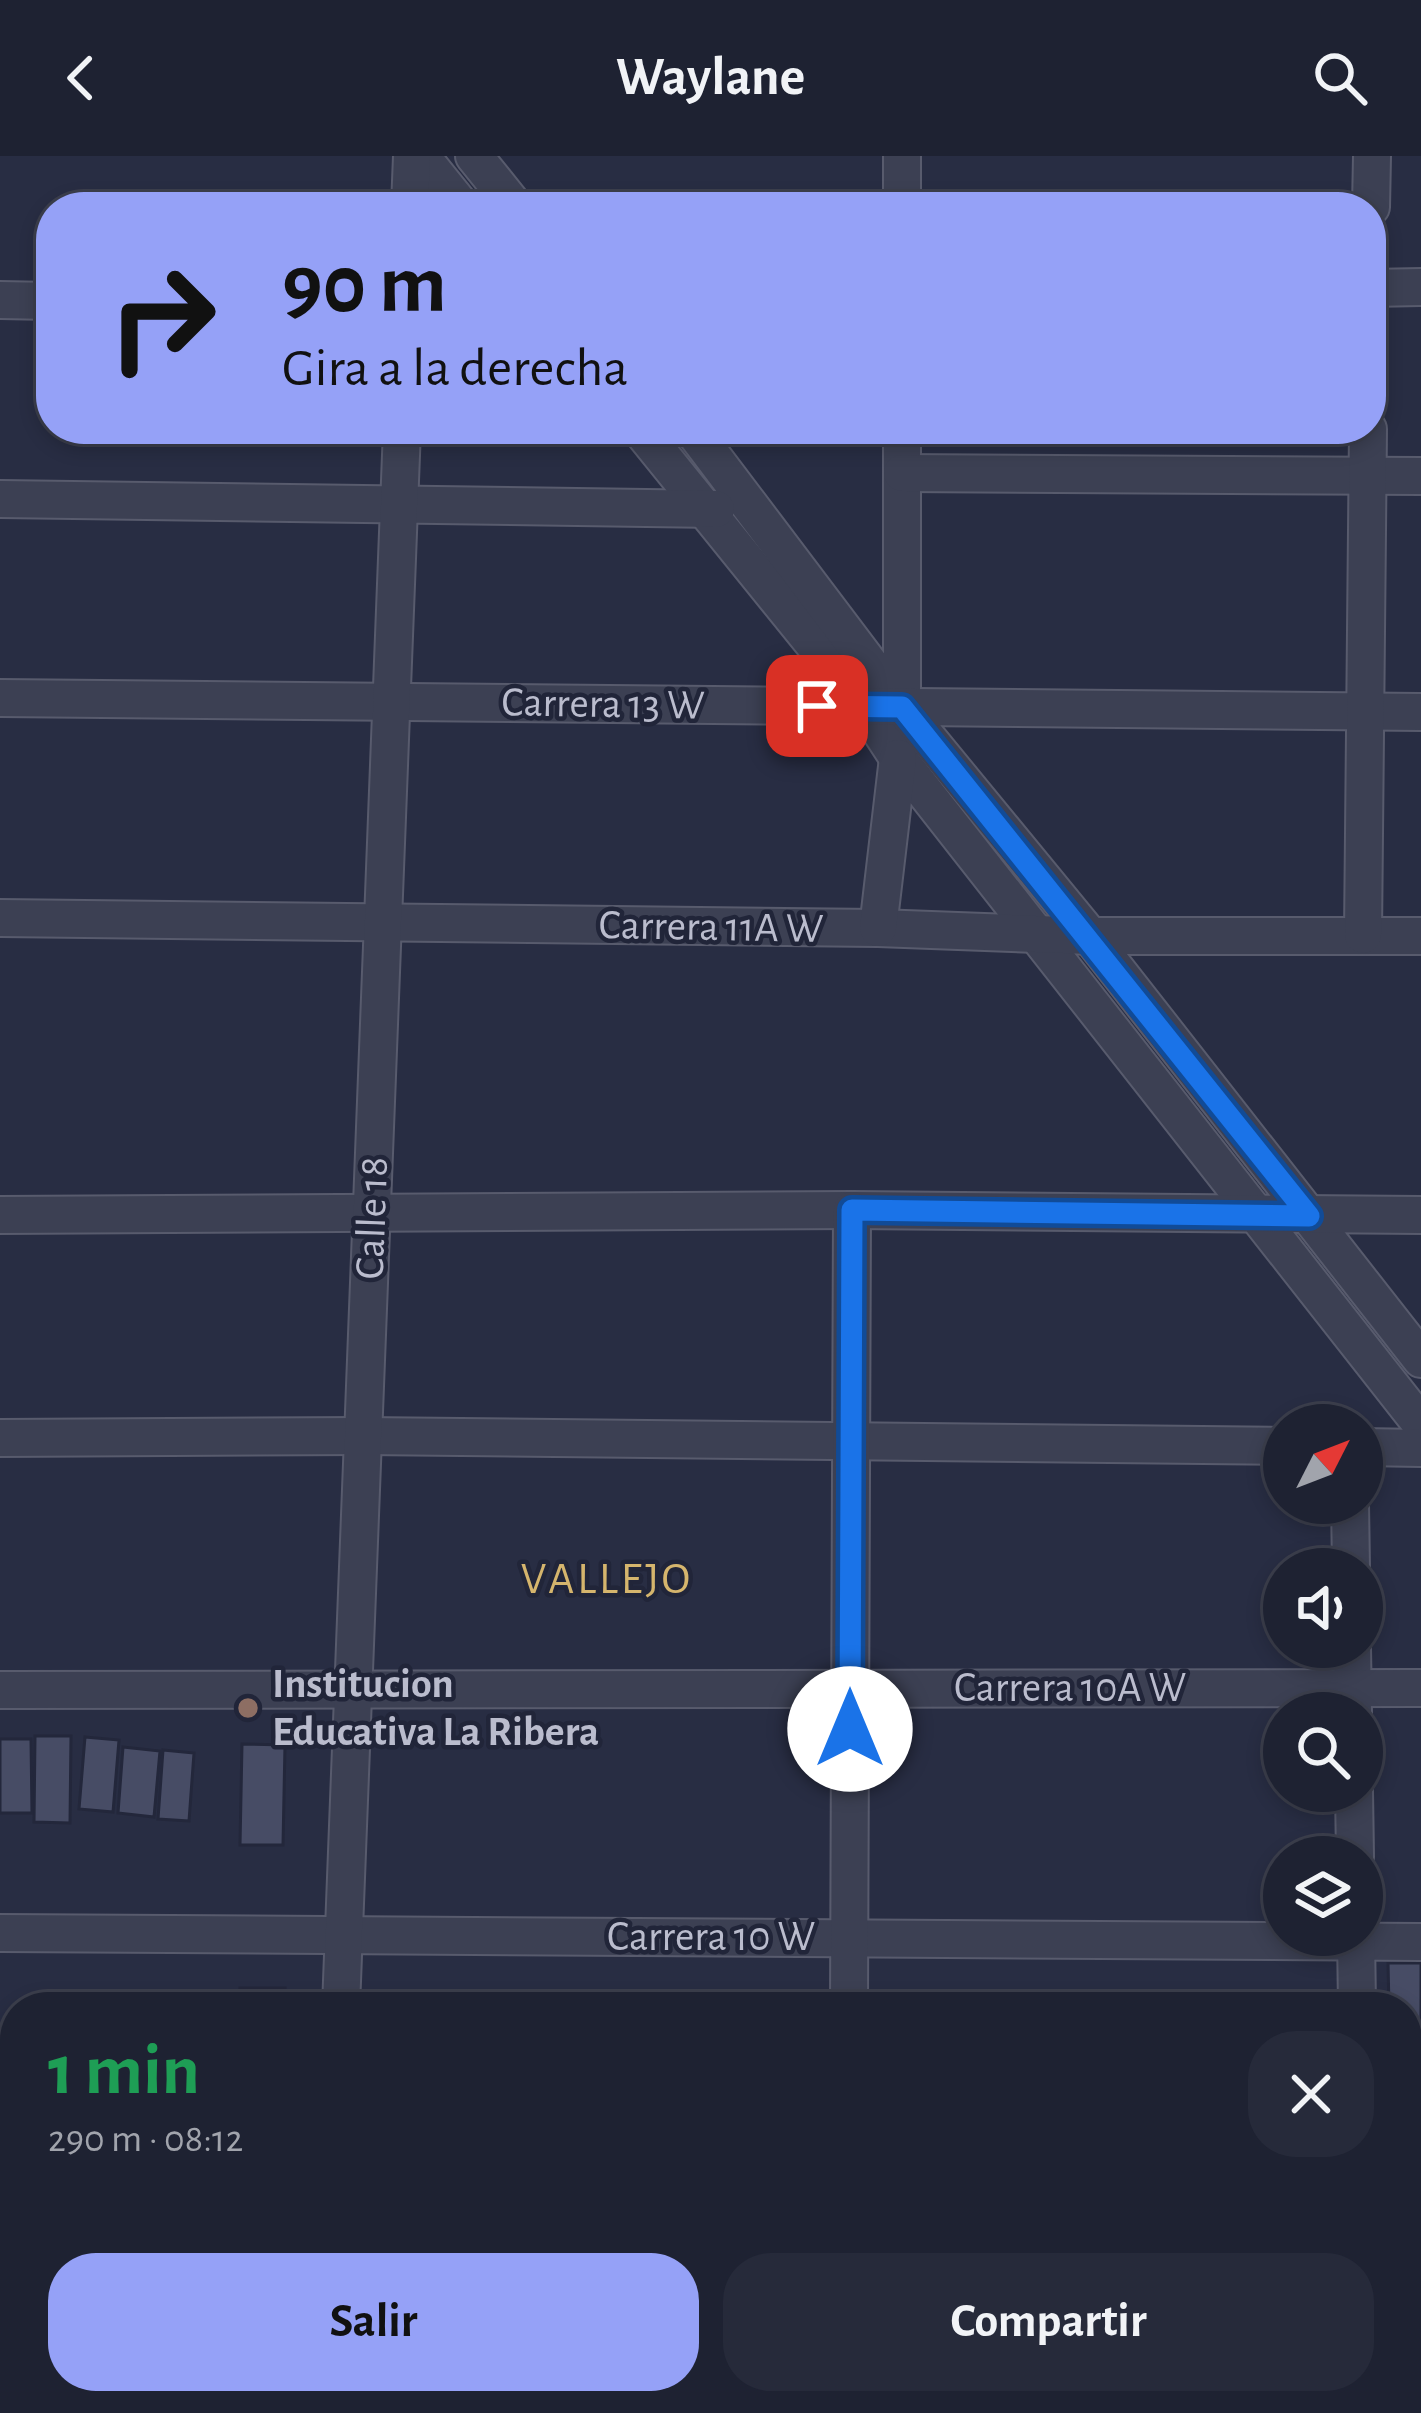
<!DOCTYPE html>
<html lang="es">
<head>
<meta charset="utf-8">
<style>
	body { margin:0; font-family:"Alegreya Sans",sans-serif; background:#262a3a; color:#f1f3f6; height:100vh; display:flex; flex-direction:column; font-size:45px; white-space:nowrap }
	* { box-sizing:border-box; margin:0 }
	p { font-size:39px; color:#a1a4ac }
	.icon { flex:none; width:66px; height:66px; fill:none; stroke:currentColor; stroke-width:2; stroke-linecap:round; stroke-linejoin:round }
	.map { position:relative; flex:1; overflow:hidden }
	.details { position:absolute; left:0px; top:1836px; width:1422px; height:423px; display:flex; flex-direction:column; background:#1e2232; border-radius:48px 48px 0 0; box-shadow:0 6px 18px #0003,0 0 0 3px #3c3f4d }
	.details>* { flex:none }
	.top-card { position:absolute; left:36px; top:36px; width:1350px; height:252px; border-radius:48px; box-shadow:0 6px 18px #0003,0 0 0 3px #3c3f4d; background:#95a1f7; color:#111; overflow:hidden }
	.needle { width:78px; rotate:48deg }
	.buttons { position:absolute; left:1263px; top:1248px; display:grid; gap:24px }
	.buttons a { display:grid; place-items:center; width:120px; height:120px; border-radius:50%; background:#1e2232; box-shadow:0 6px 18px #0003,0 0 0 3px #3c3f4d; font-size:60px }
	.pin { position:absolute; display:grid; place-items:center; width:102px; height:102px; color:#fff; margin:-51px; border-radius:24px; box-shadow:0 6px 18px #0006 }
	.me { position:absolute; width:132px; margin:-66px; rotate:0deg; stroke-linejoin:round; filter:drop-shadow(0 0 9px #0008) }
	.turn { display:flex; align-items:center; gap:42px; height:252px; padding:0 48px; font-size:54px }
	.turn .icon { width:156px; height:156px; stroke-width:2.5 }
	.turn b { display:block; font-size:84px; line-height:102px }
	.round { display:grid; place-items:center; flex:none; width:126px; height:126px; border-radius:48px; background:#262a3a }
	.overview { display:flex; align-items:center; justify-content:space-between; height:204px; padding:0 48px }
	h1 { font-size:72px; font-weight:700; line-height:90px; color:#1e9e55 }
	.action { display:flex; gap:24px; margin-top:auto; padding:24px 48px }
	.action a { flex:1; height:138px; border-radius:48px; background:#95a1f7; color:#111; font-size:48px; font-weight:700; line-height:138px; text-align:center }
	.action a+a { background:#262a3a; color:#f1f3f6 }
	header { display:flex; justify-content:space-between; align-items:center; height:156px; padding:0 48px; background:#1e2232; font-size:54px; font-weight:700 }
	.map>svg:first-child { display:block }
</style>
</head>
<body>
<header><svg class="icon" aria-label="back" viewBox="0 0 24 24"><path d="M15 5l-7 7 7 7"/></svg>Waylane<svg class="icon" aria-label="search" viewBox="0 0 24 24"><circle cx="10" cy="10" r="6"/><path d="M15 15l6 6"/></svg></header>
<div class="map">
<svg width="1421" height="2257" viewBox="0 0 1421 2257">
	<rect width="100%" height="100%" fill="#282d43"/>
	<g fill="#474c65" stroke="#23273b" stroke-width="3">
		<polygon points="35,1580 71,1580 70,1667 34,1666"/>
		<polygon points="85,1581 119,1584 113,1656 79,1653"/>
		<polygon points="0,1583 31,1583 32,1657 0,1657"/>
		<polygon points="242,1588 285,1589 283,1689 240,1689"/>
		<polygon points="123,1591 160,1595 154,1661 118,1657"/>
		<polygon points="163,1594 194,1597 189,1665 158,1663"/>
		<polygon points="1388,1807 1421,1807 1421,1898 1407,1898 1407,1851 1389,1851"/>
		<rect x="240" y="1832" width="45" height="19"/>
		<polygon points="1407,1899 1421,1899 1421,1943 1407,1942"/>
		<rect x="1407" y="1943" width="14" height="46"/>
		<rect x="1407" y="2062" width="14" height="86"/>
		<polygon points="1407,2151 1421,2151 1421,2234 1407,2235"/>
	</g>
	<g fill="none" stroke-linecap="round" stroke-linejoin="round">
		<defs>
			<g id="street">
				<polyline points="421,0 462,51"/>
				<polyline points="474,0 515,51"/>
				<polyline points="410,51 412,0"/>
				<polyline points="902,51 902,0"/>
				<polyline points="1371,51 1372,0"/>
				<polyline points="1371,132 1421,131"/>
				<polyline points="0,144 51,145"/>
				<polyline points="640,273 864,550 898,602 1421,1268"/>
				<polyline points="692,273 902,551 1090,780 1421,1203"/>
				<polyline points="902,273 902,551"/>
				<polyline points="902,317 1421,320"/>
				<polyline points="0,343 716,353"/>
				<polyline points="0,542 1421,556"/>
				<polyline points="0,762 878,772 1090,780 1421,780"/>
				<polyline points="878,772 898,602"/>
				<polyline points="1363,779 1368,273"/>
				<polyline points="0,1059 852,1054 1421,1059"/>
				<polyline points="0,1282 364,1280 1284,1290"/>
				<polyline points="1362,1291 1421,1292"/>
				<polyline points="1350,1347 1351,1413"/>
				<polyline points="1352,1491 1353,1557"/>
				<polyline points="0,1534 1421,1532"/>
				<polyline points="1354,1635 1355,1701"/>
				<polyline points="0,1777 1421,1786"/>
				<polyline points="1356,1779 1357,1851"/>
				<polyline points="341,1851 402,273"/>
				<polyline points="849,1851 852,1054"/>
				<polyline points="0,2024 15,2024"/>
				<polyline points="1407,2032 1421,2032"/>
				<polyline points="1362,2244 1362,2257"/>
				<polyline points="326,2257 326,2244"/>
				<polyline points="847,2257 847,2244"/>
			</g>
		</defs>
		<use href="#street" stroke="#585b6d" stroke-width="40"/>
		<use href="#street" stroke="#3c4053" stroke-width="36"/>
	</g>
	<g fill="none" stroke-linecap="round" stroke-linejoin="round">
		<defs>
			<polyline id="route" points="817,550 902,551 1309,1060 852,1054 850,1573"/>
		</defs>
		<use href="#route" stroke="#114b97" stroke-width="30"/>
		<use href="#route" stroke="#1a73e8" stroke-width="21"/>
	</g>
	<circle fill="#8d6e63" stroke="#212539" stroke-width="4.5" cx="248" cy="1552" r="12"/>
	<g text-anchor="middle" dominant-baseline="central" stroke-width="9" stroke-linejoin="round" paint-order="stroke">
		<g font-size="42" fill="#babccd" stroke="#212539">
			<text transform="translate(603 548) rotate(1)">Carrera 13 W</text>
			<text transform="translate(711 771) rotate(1)">Carrera 11A W</text>
			<text transform="translate(372 1062) rotate(-88)">Calle 18</text>
			<text x="1070" y="1532">Carrera 10A W</text>
			<text x="711" y="1781">Carrera 10 W</text>
		</g>
		<g font-size="42" font-weight="bold" fill="#babccd" stroke="#212539" text-anchor="start">
			<text x="272" y="1528">Institucion<tspan x="272" dy="48">Educativa La Ribera</tspan></text>
		</g>
		<g font-size="45" letter-spacing="3" fill="#d5b56d" stroke="#212539">
			<text x="607" y="1423">VALLEJO</text>
		</g>
	</g>
</svg>
<div class="buttons">
<a><svg class="needle" viewBox="-14 -14 28 28"><path d="M0-13l5 13h-10z" fill="#e53935"/><path d="M0 13l5-13h-10z" fill="#a1a4ac"/></svg></a>
<a><svg class="icon" aria-label="sound" viewBox="0 0 24 24"><path d="M4 9h4l5-4v14l-5-4H4zM17 9q2 3 0 6"/></svg></a>
<a><svg class="icon" aria-label="search" viewBox="0 0 24 24"><circle cx="10" cy="10" r="6"/><path d="M15 15l6 6"/></svg></a>
<a><svg class="icon" aria-label="layers" viewBox="0 0 24 24"><path d="M12 4l9 5-9 5-9-5zM3 14l9 5 9-5"/></svg></a>
</div>
<div class="pin" style="left:817px;top:550px;background:#d93025"><svg class="icon" aria-label="arrive" viewBox="0 0 24 24"><path d="M6 21V4h12l-3 4 3 4H6"/></svg></div>
<svg class="me" style="left:850px;top:1573px" viewBox="-20 -20 40 40"><circle r="19" fill="#fff"/><path d="M0-13L10 11 0 6-10 11z" fill="#1a73e8"/></svg>
<div class="top-card">
<div class="turn"><svg class="icon" aria-label="right" viewBox="0 0 24 24"><path d="M7 20v-9h11M14 6l5 5-5 5"/></svg><div><b>90 m</b>Gira a la derecha</div></div>
</div>
<section class="details">
<div class="overview"><div><h1>1 min</h1><p>290 m · 08:12</p></div><a class="round"><svg class="icon" aria-label="close" viewBox="0 0 24 24"><path d="M6 6l12 12M18 6L6 18"/></svg></a></div>
<div class="action"><a>Salir</a><a>Compartir</a></div>
</section>
</div>
</body>
</html>
